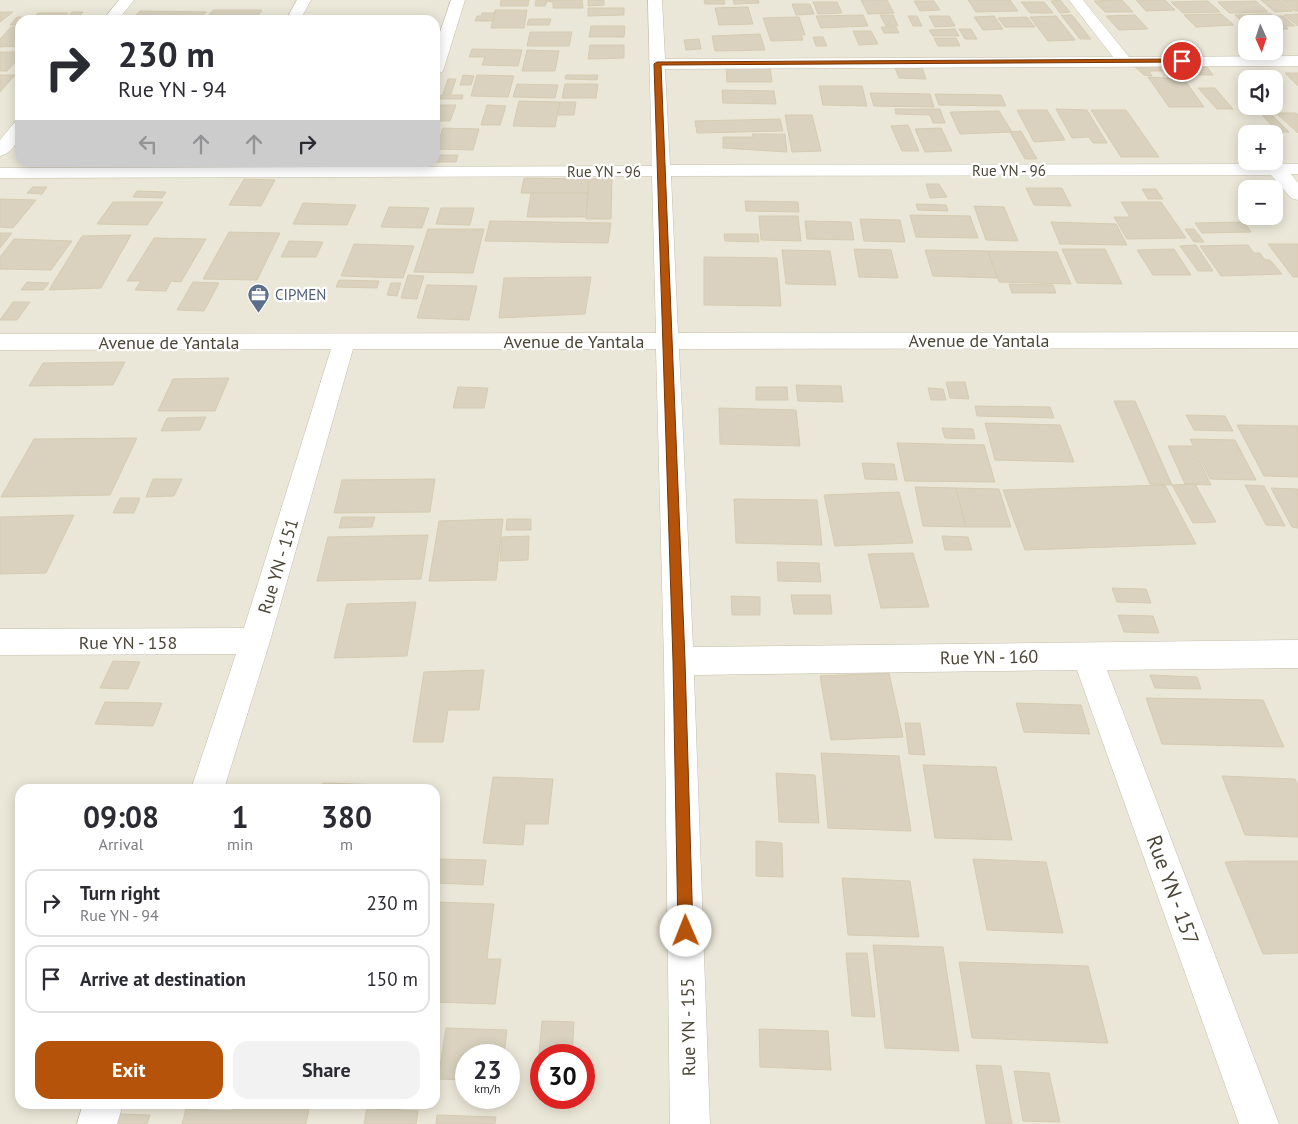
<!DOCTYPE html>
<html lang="en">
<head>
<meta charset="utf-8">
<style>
	body { margin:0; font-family:"PT Sans",sans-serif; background:#f2f2f3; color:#2b2b33; height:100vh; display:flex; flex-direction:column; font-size:19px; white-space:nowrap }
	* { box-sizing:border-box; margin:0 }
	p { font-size:16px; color:#7c7c81 }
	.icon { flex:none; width:28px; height:28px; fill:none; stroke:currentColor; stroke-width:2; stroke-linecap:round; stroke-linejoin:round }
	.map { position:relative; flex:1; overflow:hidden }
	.details { position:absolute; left:15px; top:784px; width:425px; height:325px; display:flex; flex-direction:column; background:#fff; border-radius:15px; box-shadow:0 2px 12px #0003 }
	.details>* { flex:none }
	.top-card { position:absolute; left:15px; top:15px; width:425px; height:152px; border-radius:15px; box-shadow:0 2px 12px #0003; background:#fff; color:#2b2b33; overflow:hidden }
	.needle { width:32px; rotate:177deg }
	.buttons { position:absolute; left:1238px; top:15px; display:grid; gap:10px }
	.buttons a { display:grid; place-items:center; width:45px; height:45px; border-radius:10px; background:#fff; box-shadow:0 2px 12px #0003; font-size:25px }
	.speed { position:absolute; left:455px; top:1044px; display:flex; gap:10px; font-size:25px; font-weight:700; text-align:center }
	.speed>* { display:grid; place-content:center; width:65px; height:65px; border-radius:50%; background:#fff; box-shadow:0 2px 12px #0003; line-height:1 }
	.speed small { font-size:12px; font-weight:400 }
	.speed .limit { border:8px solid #d22; background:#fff; color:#111 }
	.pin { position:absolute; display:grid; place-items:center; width:42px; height:42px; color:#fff; margin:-21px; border:2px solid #fff; border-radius:50%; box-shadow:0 1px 5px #0007 }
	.me { position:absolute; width:55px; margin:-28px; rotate:359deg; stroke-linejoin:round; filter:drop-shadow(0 0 4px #0008) }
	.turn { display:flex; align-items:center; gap:18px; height:105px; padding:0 20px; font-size:22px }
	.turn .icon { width:65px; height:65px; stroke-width:2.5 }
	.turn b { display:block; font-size:35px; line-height:42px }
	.lanes { display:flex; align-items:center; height:48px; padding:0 20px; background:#0003; justify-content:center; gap:25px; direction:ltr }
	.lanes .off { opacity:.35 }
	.eta { display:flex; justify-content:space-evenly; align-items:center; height:85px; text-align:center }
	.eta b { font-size:30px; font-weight:600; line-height:35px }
	.cta { display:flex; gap:10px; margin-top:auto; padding:10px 20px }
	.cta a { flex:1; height:58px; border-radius:15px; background:#b45309; color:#fff; font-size:20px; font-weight:600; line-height:58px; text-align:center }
	.cta a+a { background:#f2f2f3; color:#2b2b33 }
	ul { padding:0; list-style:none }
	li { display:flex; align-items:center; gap:15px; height:68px; margin:0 10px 8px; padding:0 10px; border:2px solid #e1e1e2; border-radius:15px }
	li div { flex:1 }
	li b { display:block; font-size:19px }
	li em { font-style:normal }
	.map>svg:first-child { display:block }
</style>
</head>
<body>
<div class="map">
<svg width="1298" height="1124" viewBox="0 0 1298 1124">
	<rect width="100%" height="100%" fill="#f7f4eb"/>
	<path fill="#ebe7d8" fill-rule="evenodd" d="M0,0H1298V1124H0ZM20,20H435V162H20ZM1246,24H1274V51H1246ZM1246,79H1274V106H1246ZM1246,134H1274V161H1246ZM1246,189H1274V216H1246ZM20,789H435V1104H20ZM466,1055H509V1098H466ZM541,1055H584V1098H541Z"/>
	<g fill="#dad2bf" stroke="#d6cbb1">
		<polygon points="501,0 529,0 528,6 500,6"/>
		<polygon points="536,0 582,0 583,8 553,8 553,2 547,1 545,6 535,6"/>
		<polygon points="588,0 604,0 604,5 588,6"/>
		<polygon points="704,0 724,0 725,4 705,4"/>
		<polygon points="733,0 758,0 759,3 734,4"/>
		<polygon points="861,0 887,0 894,13 868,14"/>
		<polygon points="968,0 1010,0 1018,11 976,12"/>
		<polygon points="1060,0 1070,12 1060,13 1051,1"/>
		<polygon points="1122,0 1133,12 1105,12 1094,1"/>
		<polygon points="1136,0 1165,0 1175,10 1146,11"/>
		<polygon points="1261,0 1280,0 1293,11 1275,12"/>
		<polygon points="1282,0 1298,0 1298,11 1295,11"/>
		<polygon points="914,1 934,1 940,10 920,11"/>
		<polygon points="1208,1 1220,12 1183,13 1171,2"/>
		<polygon points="1256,1 1268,12 1229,13 1218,2"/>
		<polygon points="813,2 837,2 842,13 818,14"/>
		<polygon points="1021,2 1044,2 1053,13 1030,13"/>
		<polygon points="792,4 810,4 814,14 796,15"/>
		<polygon points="748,7 753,24 719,25 715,8"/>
		<polygon points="588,8 624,8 624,15 588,16"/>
		<polygon points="213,10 262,10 255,20 205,20"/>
		<polygon points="495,10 527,10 524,28 491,28"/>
		<polygon points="140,11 206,12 199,20 131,20"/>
		<polygon points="0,12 13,12 0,22"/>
		<polygon points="72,12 83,12 76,20 65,20"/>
		<polygon points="38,13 68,13 62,20 31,20"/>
		<polygon points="482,13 495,13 493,21 475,21 477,16 481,16"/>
		<polygon points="1221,14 1234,25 1196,27 1184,15"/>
		<polygon points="1271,14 1288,29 1274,29 1274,24 1246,25 1235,15"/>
		<polygon points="1298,14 1298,26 1284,15"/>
		<polygon points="863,15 868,26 821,28 816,16"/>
		<polygon points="880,15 893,15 898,26 886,26"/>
		<polygon points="1061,15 1072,15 1091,39 1080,39"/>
		<polygon points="1135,15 1148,29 1119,30 1106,16"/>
		<polygon points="908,16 917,16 922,26 913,26"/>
		<polygon points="929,16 949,16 955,26 935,27"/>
		<polygon points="994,16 1003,29 983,30 974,17"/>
		<polygon points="1056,16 1075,40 1048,41 1030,17"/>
		<polygon points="1274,16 1283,16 1295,26 1285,26"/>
		<polygon points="17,17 29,17 26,20 20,20 20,25 10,25"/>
		<polygon points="799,17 805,35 801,35 803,40 771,41 763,18"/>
		<polygon points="1027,17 1035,27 1005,27 998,18"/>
		<polygon points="529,19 551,19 549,25 527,25"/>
		<polygon points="591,26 625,26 624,37 589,37"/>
		<polygon points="11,27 20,27 20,46 0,47 0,39"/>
		<polygon points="881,27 896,27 899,33 884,33"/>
		<polygon points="955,29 959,36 933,36 929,30"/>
		<polygon points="959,29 971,29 977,39 965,39"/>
		<polygon points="853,31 871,31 878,44 859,45"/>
		<polygon points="530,32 572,32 569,46 527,46"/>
		<polygon points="760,34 765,50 715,51 712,36"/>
		<polygon points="813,37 823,37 827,46 816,46"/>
		<polygon points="934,38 956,38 960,46 938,46"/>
		<polygon points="699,39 701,49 686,50 684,40"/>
		<polygon points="590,45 624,45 624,58 588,59"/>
		<polygon points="472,49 522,50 518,66 482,65 485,57 469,57"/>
		<polygon points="527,50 559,51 555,71 522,71"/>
		<polygon points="0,52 20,52 20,57 7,71 0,71"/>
		<polygon points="1180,63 1204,63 1213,75 1189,75"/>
		<polygon points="894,65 921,65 926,79 899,78"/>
		<polygon points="1133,65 1158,66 1162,71 1149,71 1152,76 1144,75"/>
		<polygon points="726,67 770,67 772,82 727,82"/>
		<polygon points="1285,73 1298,73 1298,86"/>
		<polygon points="0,75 15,75 0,92"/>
		<polygon points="463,75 474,76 471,85 460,85"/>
		<polygon points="477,75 514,76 508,97 471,96"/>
		<polygon points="566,75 598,75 597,80 565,79"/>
		<polygon points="1148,77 1184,79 1204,107 1169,107"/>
		<polygon points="448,79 456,79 451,94 443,94"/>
		<polygon points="517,84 558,85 555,98 513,97"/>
		<polygon points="565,84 598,84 596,98 562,98"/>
		<polygon points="819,86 862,86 867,106 823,105"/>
		<polygon points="1198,88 1215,88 1233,109 1217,109"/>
		<polygon points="722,90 774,91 776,104 723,103"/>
		<polygon points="870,93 930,94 934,107 874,106"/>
		<polygon points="935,94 1001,95 1006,106 939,105"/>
		<polygon points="441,95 463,95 462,99 440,99"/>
		<polygon points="519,101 560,102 555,127 513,126"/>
		<polygon points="560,102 576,102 574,115 557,115"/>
		<polygon points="439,105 456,105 450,121 435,121"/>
		<polygon points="487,105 506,106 500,125 481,125"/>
		<polygon points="895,109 940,109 945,123 933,123 930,115 896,114"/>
		<polygon points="1056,109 1087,110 1107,143 1093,143 1089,137 1072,138"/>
		<polygon points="1017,110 1047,110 1065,140 1034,142"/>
		<polygon points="1091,110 1126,110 1159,157 1121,157"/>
		<polygon points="999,111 1012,132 960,134 950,112"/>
		<polygon points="1259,112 1269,112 1289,132 1278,132"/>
		<polygon points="1276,113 1296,113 1298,115 1298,133"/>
		<polygon points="785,115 812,115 821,151 792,152"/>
		<polygon points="780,119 783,131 697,133 695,121"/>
		<polygon points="908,125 919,151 902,151 891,126"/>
		<polygon points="443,128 479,129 473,150 436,149"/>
		<polygon points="941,128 952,151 925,152 915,129"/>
		<polygon points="1021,131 1037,159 1025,159 1010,132"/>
		<polygon points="752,134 785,134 787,152 723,148 723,137 753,137"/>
		<polygon points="435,155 458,155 456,162 435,162"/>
		<polygon points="524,178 589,179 588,194 521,193"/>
		<polygon points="612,178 611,219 586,219 589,179"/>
		<polygon points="244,179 275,180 261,206 229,205"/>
		<polygon points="926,184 939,184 947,197 930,198"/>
		<polygon points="33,187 47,187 42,194 27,193"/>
		<polygon points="1026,188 1062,188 1071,206 1034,205"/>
		<polygon points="1142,189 1156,189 1163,199 1148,199"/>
		<polygon points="137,191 166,192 162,198 133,197"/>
		<polygon points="531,193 588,193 586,217 527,217"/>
		<polygon points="0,199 36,200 13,228 0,227"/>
		<polygon points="745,201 798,202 799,212 746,211"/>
		<polygon points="113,202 163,202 147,225 97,224"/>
		<polygon points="1121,202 1161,202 1186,238 1127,239 1114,217 1130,217"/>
		<polygon points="303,203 356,205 347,225 293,224"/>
		<polygon points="916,204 946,205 948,211 918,210"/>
		<polygon points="974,206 1004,207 1018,241 986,240"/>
		<polygon points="389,207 429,208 422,228 381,227"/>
		<polygon points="441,208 474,208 470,225 436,224"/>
		<polygon points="910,215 970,216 978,238 916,237"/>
		<polygon points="759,216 798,216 801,241 761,240"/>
		<polygon points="860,219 900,220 905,242 864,241"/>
		<polygon points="490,221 611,223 608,243 485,241"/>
		<polygon points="805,221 851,222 854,240 807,239"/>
		<polygon points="1051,222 1116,224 1127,245 1060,244"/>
		<polygon points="1244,222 1251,232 1202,233 1195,223"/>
		<polygon points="428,229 484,229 473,273 414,272"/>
		<polygon points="1185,229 1194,229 1204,242 1194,242"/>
		<polygon points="229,232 280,233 257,280 203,279"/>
		<polygon points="0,233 12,233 0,248"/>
		<polygon points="724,234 758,234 759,242 725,241"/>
		<polygon points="131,235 101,288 49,290 82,236"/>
		<polygon points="154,238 206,239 181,282 171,281 166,291 135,290 141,281 127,281"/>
		<polygon points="14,239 72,241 51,270 0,269 0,257"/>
		<polygon points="289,241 323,242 316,257 281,257"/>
		<polygon points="354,244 414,246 403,278 341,276"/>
		<polygon points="1268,244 1298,244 1298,277 1293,277"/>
		<polygon points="1196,245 1213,271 1198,271 1180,246"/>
		<polygon points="1248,245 1254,253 1260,253 1265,260 1270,260 1282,274 1221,276 1200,246"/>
		<polygon points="854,249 891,250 898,278 859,277"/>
		<polygon points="1062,249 1105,249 1122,284 1077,283"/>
		<polygon points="1174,249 1191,275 1153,275 1137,250"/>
		<polygon points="782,250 830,251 836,285 786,284"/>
		<polygon points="925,250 988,251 997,278 933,276"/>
		<polygon points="988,251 1057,252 1071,284 999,282"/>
		<polygon points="704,257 777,258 781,306 704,305"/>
		<polygon points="408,275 424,276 417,299 401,298"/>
		<polygon points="591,277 585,314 499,318 504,278"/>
		<polygon points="339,280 379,281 377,288 336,287"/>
		<polygon points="27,282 49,283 43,290 21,290"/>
		<polygon points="193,282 219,283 204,311 177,310"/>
		<polygon points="391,283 401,283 397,296 387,295"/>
		<polygon points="1009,284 1053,285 1056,293 1012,293"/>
		<polygon points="427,285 477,286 469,320 417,318"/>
		<polygon points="13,302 30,302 17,320 0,320"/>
		<polygon points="125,362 113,385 29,386 43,363"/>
		<polygon points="229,378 215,411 158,411 173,379"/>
		<polygon points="946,382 965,382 969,399 950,398"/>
		<polygon points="796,385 841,386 843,402 798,401"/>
		<polygon points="458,387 488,388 484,408 453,408"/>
		<polygon points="756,387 787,387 788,400 756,400"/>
		<polygon points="928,388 943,389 946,400 931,400"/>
		<polygon points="1114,401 1135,401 1172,485 1150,484"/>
		<polygon points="975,406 1050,407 1054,418 977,416"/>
		<polygon points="719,408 796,410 800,446 720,444"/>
		<polygon points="1186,415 1225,416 1233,431 1194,430"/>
		<polygon points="206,417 200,430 161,431 167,418"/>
		<polygon points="985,423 1060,425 1074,462 995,460"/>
		<polygon points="1237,425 1298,426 1298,477 1264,476"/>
		<polygon points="942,428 973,429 975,439 945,438"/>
		<polygon points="137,438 110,495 1,497 34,439"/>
		<polygon points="1190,439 1235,440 1256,480 1210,479"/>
		<polygon points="897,443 984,445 995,482 905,481"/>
		<polygon points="1168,446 1192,446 1211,485 1185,484"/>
		<polygon points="862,463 894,464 897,480 865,479"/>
		<polygon points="153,479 182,479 174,496 146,497"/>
		<polygon points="435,479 430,512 334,513 342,480"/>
		<polygon points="1195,484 1216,522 1193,523 1172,485"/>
		<polygon points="1165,485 1196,544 1025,550 1003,490"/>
		<polygon points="1245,485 1264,486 1285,526 1266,525"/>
		<polygon points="915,487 956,488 966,527 923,526"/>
		<polygon points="956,488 999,489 1011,527 966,527"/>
		<polygon points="1271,488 1298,489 1298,528 1292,527"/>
		<polygon points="899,492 913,543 835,546 824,495"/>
		<polygon points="120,498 140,498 134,513 113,513"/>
		<polygon points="734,499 817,500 822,545 736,543"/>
		<polygon points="74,515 46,573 0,574 0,517"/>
		<polygon points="342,517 375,517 372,527 339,528"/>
		<polygon points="503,519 496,580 429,581 439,521"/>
		<polygon points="507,519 531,519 531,530 506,530"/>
		<polygon points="428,535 421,579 317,581 328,537"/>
		<polygon points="529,536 528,560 500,561 502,537"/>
		<polygon points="942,536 968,537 972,550 945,550"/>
		<polygon points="913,553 929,607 881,608 868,554"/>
		<polygon points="777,562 819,563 821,582 778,581"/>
		<polygon points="1112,588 1146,589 1151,603 1117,602"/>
		<polygon points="791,595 830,595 832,614 794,614"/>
		<polygon points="731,596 760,597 760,615 732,615"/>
		<polygon points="416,602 407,656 334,658 347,604"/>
		<polygon points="1118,615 1153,616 1159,633 1124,632"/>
		<polygon points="113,661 140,662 128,689 100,688"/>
		<polygon points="484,670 479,710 448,710 443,742 413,742 424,672"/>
		<polygon points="889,673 903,737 831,740 820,676"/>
		<polygon points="1150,675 1197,677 1201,689 1155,688"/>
		<polygon points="1146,698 1263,700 1284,747 1162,744"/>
		<polygon points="105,702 162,703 153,726 95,724"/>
		<polygon points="1016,703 1081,705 1090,734 1024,732"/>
		<polygon points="905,723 920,723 925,755 909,754"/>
		<polygon points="821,753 899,756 911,831 828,828"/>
		<polygon points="923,765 996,767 1012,840 935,838"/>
		<polygon points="776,773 815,775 819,823 779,822"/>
		<polygon points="1222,776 1295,779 1298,786 1298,837 1245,835"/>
		<polygon points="493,777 553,779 548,824 525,824 523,845 483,843"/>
		<polygon points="323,783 385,785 385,789 321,789"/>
		<polygon points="756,841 782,843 783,877 756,876"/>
		<polygon points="435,859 486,860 483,885 435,883"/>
		<polygon points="973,859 1046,862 1063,933 987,930"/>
		<polygon points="1247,861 1298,861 1298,953 1263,954 1225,862"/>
		<polygon points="842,878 910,881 919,937 848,935"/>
		<polygon points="435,902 494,904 487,959 501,959 495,1004 435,1002"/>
		<polygon points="873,945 943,947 959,1051 885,1048"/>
		<polygon points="846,953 867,953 875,1017 852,1016"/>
		<polygon points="959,962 1088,966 1108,1043 972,1038"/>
		<polygon points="542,1021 574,1022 572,1055 541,1055 541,1077 537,1077"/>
		<polygon points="446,1028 507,1030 504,1055 466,1055 466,1080 438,1079"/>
		<polygon points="759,1029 828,1031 831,1070 760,1067"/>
		<polygon points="976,1065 1001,1066 1012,1124 986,1124"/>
		<polygon points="1014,1071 1049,1073 1060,1122 1023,1121"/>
		<polygon points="234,1104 310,1104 306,1124 182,1124 186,1109 232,1111"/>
		<polygon points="367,1108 418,1111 416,1124 364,1124"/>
		<polygon points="117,1114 150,1115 147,1124 113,1124"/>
		<polygon points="437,1115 496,1117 495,1124 436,1124"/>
	</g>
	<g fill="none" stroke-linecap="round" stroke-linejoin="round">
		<defs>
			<g id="minor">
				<polygon points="119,0 134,0 118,20 103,20"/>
				<polygon points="297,0 311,0 300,20 286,20"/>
				<polygon points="451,0 465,0 443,71 435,76 435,47"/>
				<polygon points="648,0 662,0 665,59 1113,57 1069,0 1083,0 1129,57 1298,56 1298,66 665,69 670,165 1298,164 1298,174 1291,174 1298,183 1298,200 1291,198 1271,175 671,176 678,333 1298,332 1298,348 679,349 693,647 1298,640 1298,668 1107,670 1279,1124 1239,1124 1077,670 694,675 710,1124 670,1124 664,661 656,349 353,349 270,641 224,789 191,789 236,654 0,655 0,629 244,628 331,349 0,350 0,334 656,333 652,176 0,178 0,168 652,166"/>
				<path d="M20,122C20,136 16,152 0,156V140L14,123Z"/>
				<polygon points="83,1104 123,1104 117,1124 77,1124"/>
			</g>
		</defs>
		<use href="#minor" stroke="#c4beac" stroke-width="1"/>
		<use href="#minor" fill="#fff" fill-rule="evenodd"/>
	</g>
	<polygon fill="#b45309" stroke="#753606" points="1182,59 1184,62 661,65 685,661 693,931 691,936 686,939 680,936 678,931 673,661 654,64 657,62"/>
	<defs>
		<symbol id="office-pin" viewBox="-11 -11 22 30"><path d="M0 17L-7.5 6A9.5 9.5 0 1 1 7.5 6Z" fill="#5c6f8a" stroke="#fff"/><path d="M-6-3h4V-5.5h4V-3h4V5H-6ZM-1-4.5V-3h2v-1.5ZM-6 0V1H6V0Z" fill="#fff"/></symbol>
	</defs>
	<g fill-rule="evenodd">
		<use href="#office-pin" x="246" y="282" width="25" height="34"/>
	</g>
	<g text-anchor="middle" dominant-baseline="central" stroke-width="4.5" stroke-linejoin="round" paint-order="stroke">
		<g font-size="15" fill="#4c4637" stroke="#fff">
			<text x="1009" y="170">Rue YN - 96</text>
			<text x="604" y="171">Rue YN - 96</text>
		</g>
		<g font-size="15" fill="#4e5e75" stroke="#fff" text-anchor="start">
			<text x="275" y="294">CIPMEN</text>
		</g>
		<g font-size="18" fill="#4c4637" stroke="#fff">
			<text x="979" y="340">Avenue de Yantala</text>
			<text x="574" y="341">Avenue de Yantala</text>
			<text x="169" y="342">Avenue de Yantala</text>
			<text transform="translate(278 566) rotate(-73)">Rue YN - 151</text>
			<text x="128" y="642">Rue YN - 158</text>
			<text transform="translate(989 657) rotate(-1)">Rue YN - 160</text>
			<text transform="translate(688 1027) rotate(-91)">Rue YN - 155</text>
		</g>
		<g font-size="21" fill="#4c4637" stroke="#fff">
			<text transform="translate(1173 890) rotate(70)">Rue YN - 157</text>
		</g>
	</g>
</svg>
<div class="buttons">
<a><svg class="needle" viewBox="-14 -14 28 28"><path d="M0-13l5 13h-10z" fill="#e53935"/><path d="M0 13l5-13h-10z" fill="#7c7c81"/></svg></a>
<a><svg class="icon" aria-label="sound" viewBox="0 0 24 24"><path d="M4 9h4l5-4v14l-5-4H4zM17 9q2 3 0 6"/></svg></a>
<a>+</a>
<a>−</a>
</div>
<div class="speed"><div>23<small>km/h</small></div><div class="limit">30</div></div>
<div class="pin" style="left:1182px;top:61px;background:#d93025"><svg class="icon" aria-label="arrive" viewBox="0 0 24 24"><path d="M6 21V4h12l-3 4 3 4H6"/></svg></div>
<svg class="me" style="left:686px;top:931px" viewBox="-20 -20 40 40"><circle r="19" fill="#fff"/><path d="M0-13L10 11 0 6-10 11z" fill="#b45309"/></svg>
<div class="top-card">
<div class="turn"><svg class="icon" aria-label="right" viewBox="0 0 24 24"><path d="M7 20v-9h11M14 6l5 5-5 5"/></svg><div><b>230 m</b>Rue YN - 94</div></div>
<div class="lanes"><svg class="icon off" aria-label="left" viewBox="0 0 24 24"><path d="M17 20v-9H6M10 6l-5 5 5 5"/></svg><svg class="icon off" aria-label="ahead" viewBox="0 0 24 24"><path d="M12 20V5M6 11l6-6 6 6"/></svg><svg class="icon off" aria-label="ahead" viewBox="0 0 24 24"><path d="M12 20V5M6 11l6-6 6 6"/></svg><svg class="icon" aria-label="right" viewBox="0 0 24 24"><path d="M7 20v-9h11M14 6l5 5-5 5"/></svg></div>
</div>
<section class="details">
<div class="eta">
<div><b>09:08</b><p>Arrival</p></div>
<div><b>1</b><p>min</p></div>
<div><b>380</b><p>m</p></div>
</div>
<ul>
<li><svg class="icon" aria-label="right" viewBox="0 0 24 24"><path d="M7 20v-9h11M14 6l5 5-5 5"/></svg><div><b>Turn right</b><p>Rue YN - 94</p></div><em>230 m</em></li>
<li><svg class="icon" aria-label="arrive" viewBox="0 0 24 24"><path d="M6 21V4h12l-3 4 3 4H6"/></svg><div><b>Arrive at destination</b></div><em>150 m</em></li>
</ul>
<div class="cta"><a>Exit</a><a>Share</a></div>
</section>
</div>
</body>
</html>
